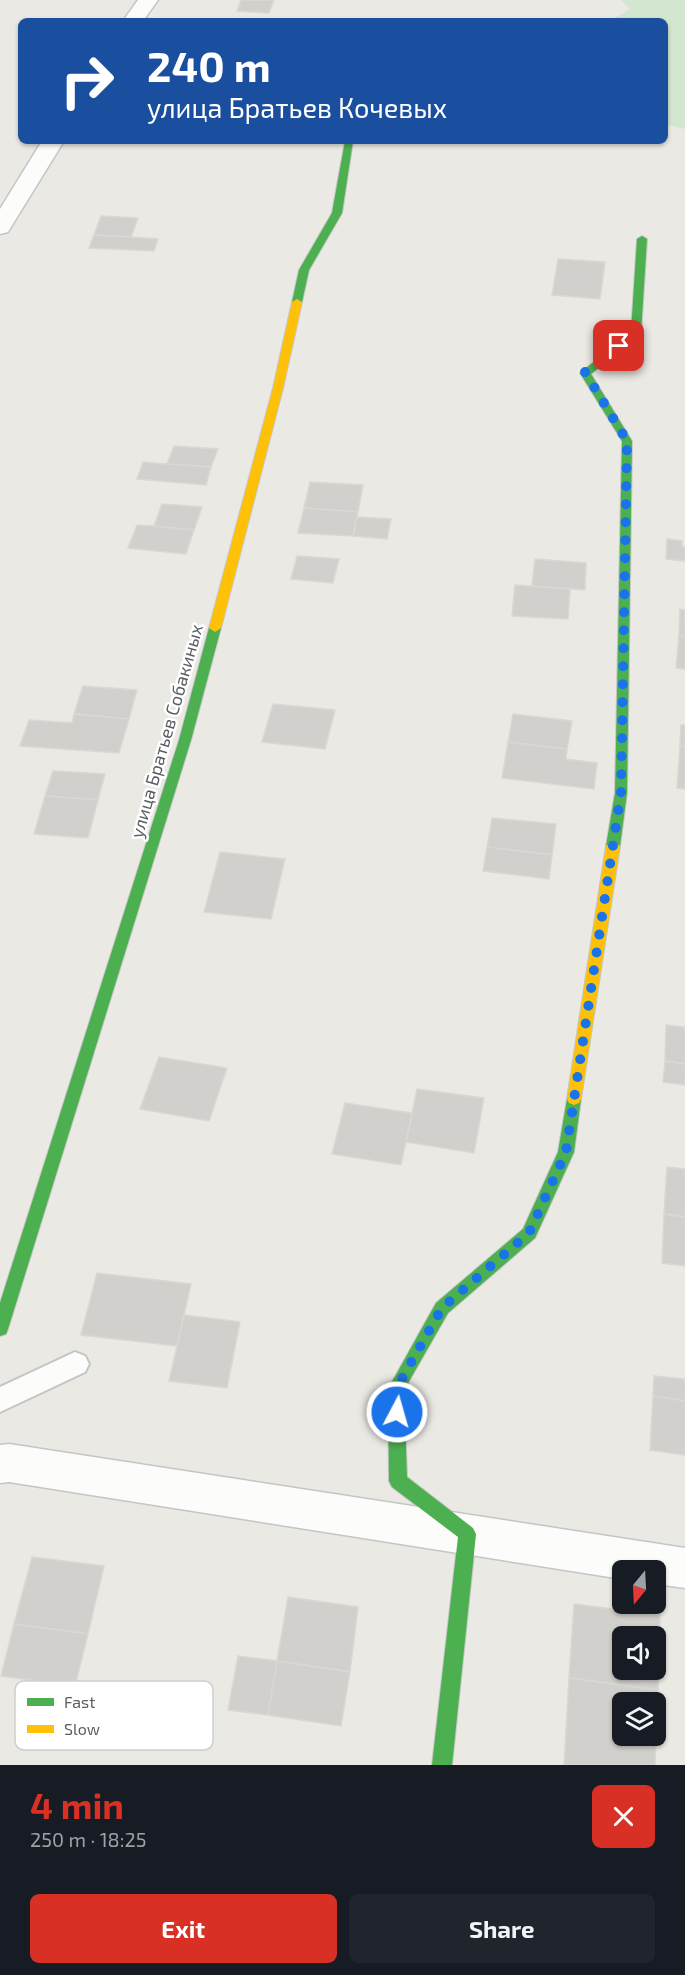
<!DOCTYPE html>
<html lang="en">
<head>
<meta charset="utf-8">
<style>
	body { margin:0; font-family:"Exo 2",sans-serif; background:#20242c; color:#f1f3f6; height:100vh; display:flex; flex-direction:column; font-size:22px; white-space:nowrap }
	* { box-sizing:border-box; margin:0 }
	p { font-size:20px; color:#9ea1a6 }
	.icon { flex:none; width:33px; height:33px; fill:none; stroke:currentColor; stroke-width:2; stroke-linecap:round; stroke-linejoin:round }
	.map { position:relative; height:1765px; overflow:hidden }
	.side { display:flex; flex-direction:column; background:#171b24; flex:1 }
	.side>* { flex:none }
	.guide { position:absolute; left:18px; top:18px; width:650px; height:126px; border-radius:9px; box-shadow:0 2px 4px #0004; background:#1a4fa0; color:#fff; overflow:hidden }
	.needle { width:39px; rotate:198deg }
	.buttons { position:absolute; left:612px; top:1560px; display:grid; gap:12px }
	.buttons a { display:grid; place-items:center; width:54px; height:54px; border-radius:9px; background:#171b24; box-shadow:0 2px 4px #0004; font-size:30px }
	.pin { position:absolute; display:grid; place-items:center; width:51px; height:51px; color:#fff; margin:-26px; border-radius:12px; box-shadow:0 3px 9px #0006 }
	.me { position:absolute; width:66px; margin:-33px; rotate:6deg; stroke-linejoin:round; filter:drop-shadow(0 0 4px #0008) }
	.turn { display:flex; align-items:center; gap:21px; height:126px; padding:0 30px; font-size:27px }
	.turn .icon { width:78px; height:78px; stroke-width:2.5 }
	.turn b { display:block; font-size:42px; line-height:51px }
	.round { display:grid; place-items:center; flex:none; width:63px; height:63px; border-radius:9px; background:#20242c }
	.overview { display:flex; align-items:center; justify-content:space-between; height:102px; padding:0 30px }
	h1 { font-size:36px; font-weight:700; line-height:45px; color:#d93025 }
	.cta { display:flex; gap:12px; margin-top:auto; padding:12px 30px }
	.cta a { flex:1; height:69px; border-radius:9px; background:#d93025; color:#fff; font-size:24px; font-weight:700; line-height:69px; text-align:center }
	.cta a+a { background:#20242c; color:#f1f3f6 }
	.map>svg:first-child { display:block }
</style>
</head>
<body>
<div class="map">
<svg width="685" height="1765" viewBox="0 0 685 1765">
	<rect width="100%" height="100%" fill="#eae9e4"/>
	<polygon fill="#d2e6d0" points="621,0 685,0 685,129 665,124 664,21 610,21 630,9"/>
	<g fill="#d1d0cd" stroke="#d9d8d4" stroke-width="1.5" fill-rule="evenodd">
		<polygon points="241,0 274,0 269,13 237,11"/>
		<polygon points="101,216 138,218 131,237 94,235"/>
		<polygon points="94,235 131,237 158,239 154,251 89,248"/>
		<polygon points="558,259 605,262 600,299 552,295"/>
		<polygon points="174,446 218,449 211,467 167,464"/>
		<polygon points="143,462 167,464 211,467 206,485 137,479"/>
		<polygon points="310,482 363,485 358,512 304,508"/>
		<polygon points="162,504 202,507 194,530 154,526"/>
		<polygon points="304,508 358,512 353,536 298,533"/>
		<polygon points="357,517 391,519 387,539 353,536"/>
		<polygon points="137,525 154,526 194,530 186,554 128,548"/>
		<polygon points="667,539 682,541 682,547 685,547 685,561 666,559"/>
		<polygon points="297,556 339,559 333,583 291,579"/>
		<polygon points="535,559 586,563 585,590 532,586"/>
		<polygon points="515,585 570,589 568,619 512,616"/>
		<polygon points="680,609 685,610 685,636 679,635"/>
		<polygon points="679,635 685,636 685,669 676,668"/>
		<polygon points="83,686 137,690 129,719 74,714"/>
		<polygon points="273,704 335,710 325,749 262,742"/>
		<polygon points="74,714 129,719 119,753 20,746 29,720 72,723"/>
		<polygon points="513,714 572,721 567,749 508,742"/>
		<polygon points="681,725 685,725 685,747 680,746"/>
		<polygon points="508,742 567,749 566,759 597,763 594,789 502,778"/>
		<polygon points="680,746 685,747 685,789 677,788"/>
		<polygon points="53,771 105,774 98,800 45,796"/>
		<polygon points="45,796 98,800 88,838 34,834"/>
		<polygon points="492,818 556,824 552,855 487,847"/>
		<polygon points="487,847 552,855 549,879 483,871"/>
		<polygon points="220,852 285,859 271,919 204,912"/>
		<polygon points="666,1025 685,1027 685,1064 665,1061"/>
		<polygon points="159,1057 227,1068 209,1121 140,1109"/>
		<polygon points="665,1061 685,1064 685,1085 663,1082"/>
		<polygon points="417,1089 484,1098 474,1153 406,1142"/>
		<polygon points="345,1103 412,1113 401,1165 332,1154"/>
		<polygon points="667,1167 685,1169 685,1217 664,1214"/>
		<polygon points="664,1214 685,1217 685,1266 662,1263"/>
		<polygon points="97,1273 191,1284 177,1346 81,1335"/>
		<polygon points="184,1315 240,1322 227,1388 169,1381"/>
		<polygon points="654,1376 685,1379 685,1401 653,1396"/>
		<polygon points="653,1396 685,1401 685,1455 650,1450"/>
		<polygon points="32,1557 104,1566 88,1634 14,1624"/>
		<polygon points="288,1597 358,1607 350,1672 277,1661"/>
		<path d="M574,1604L660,1615L658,1690L569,1678ZM622,1636H656V1670H622Z"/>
		<polygon points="14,1624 88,1634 75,1686 1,1676"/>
		<polygon points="238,1656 277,1661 268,1715 228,1710"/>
		<polygon points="277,1661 350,1672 341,1726 268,1715"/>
		<path d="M569,1678L658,1690L655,1765H564ZM622,1702H656V1736H622Z"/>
	</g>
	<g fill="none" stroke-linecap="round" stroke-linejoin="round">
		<defs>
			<polygon id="lane" points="75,1352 85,1356 89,1364 85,1372 0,1412 0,1387"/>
			<g id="street">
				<polygon points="138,0 158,0 143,21 123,21"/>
				<polygon points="42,141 64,141 11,227 8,232 0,234 0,209"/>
				<polygon points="9,1444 685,1548 685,1588 656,1584 656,1570 622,1570 622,1579 9,1482 0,1483 0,1445"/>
			</g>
			<g id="fast">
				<polygon points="345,141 353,141 342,213 309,270 302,302 294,304 292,302 299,270 332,213"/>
				<polygon points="642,236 647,239 641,333 591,374 632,441 627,793 620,846 613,851 606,846 615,793 622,441 580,373 631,332 637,239"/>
				<polygon points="215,624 221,628 191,740 8,1329 6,1334 0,1336 0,1303 179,740 209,628"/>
				<polygon points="574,1093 579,1095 581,1099 574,1152 535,1238 448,1313 404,1390 407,1477 473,1528 476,1534 452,1765 432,1765 458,1537 392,1487 389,1481 388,1389 436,1303 523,1229 558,1152 567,1099 569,1095"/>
			</g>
			<g id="slow">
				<polygon points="297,299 302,302 283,388 221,628 215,632 209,628 273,388 292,302"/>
				<polygon points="613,841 620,846 581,1099 579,1103 574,1105 569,1103 567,1099 606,846"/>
			</g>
		</defs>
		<use href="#lane" stroke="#c5c5c5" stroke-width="4"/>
		<use href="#street" stroke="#c5c5c5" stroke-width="3"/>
		<use href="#fast" stroke="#c6c7c6" stroke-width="2"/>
		<use href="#slow" stroke="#c6c7c6" stroke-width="2"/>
		<use href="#lane" fill="#fcfcfb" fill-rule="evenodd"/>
		<use href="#street" fill="#fcfcfb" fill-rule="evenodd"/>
		<use href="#fast" fill="#4caf50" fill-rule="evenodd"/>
		<use href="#slow" fill="#ffc107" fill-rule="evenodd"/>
	</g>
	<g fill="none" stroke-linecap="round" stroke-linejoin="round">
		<polyline stroke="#1a73e8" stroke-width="10" stroke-dasharray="0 18" points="397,1412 396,1389 442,1308 529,1233 566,1152 621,793 627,441 585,372 619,346"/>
	</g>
	<g text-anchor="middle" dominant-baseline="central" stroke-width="5" stroke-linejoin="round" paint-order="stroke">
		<g font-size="18" fill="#5a5d62" stroke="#fff">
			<text transform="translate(166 731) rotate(-74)">улица Братьев Собакиных</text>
		</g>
	</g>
	<rect x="15" y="1681" width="198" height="69" rx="9" fill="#fff" stroke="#ceced0" stroke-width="1.5"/>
	<rect x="27" y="1698" width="27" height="8" fill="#4caf50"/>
	<rect x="27" y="1725" width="27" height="8" fill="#ffc107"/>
	<g font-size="16" fill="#5a5d62">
		<text x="64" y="1708">Fast</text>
		<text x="64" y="1735">Slow</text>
	</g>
</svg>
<div class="buttons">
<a><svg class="needle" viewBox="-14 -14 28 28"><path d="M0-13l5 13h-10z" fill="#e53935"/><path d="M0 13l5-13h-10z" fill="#9ea1a6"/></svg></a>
<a><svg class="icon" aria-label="sound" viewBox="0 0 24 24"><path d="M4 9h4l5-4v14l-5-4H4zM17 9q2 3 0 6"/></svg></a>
<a><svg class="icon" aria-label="layers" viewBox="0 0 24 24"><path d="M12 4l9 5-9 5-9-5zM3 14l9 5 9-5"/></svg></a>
</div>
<div class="pin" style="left:619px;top:346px;background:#d93025"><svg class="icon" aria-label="arrive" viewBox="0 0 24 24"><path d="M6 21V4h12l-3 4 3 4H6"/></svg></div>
<svg class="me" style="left:397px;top:1412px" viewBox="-20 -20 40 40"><circle r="17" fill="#1a73e8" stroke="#fff" stroke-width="3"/><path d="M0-11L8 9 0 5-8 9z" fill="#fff"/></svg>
<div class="guide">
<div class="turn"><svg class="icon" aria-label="right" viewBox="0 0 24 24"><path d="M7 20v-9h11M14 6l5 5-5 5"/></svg><div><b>240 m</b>улица Братьев Кочевых</div></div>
</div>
</div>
<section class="side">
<div class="overview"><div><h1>4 min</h1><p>250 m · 18:25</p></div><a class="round" style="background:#d93025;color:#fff"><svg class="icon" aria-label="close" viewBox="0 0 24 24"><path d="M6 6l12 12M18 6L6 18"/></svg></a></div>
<div class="cta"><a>Exit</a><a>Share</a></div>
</section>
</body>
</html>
